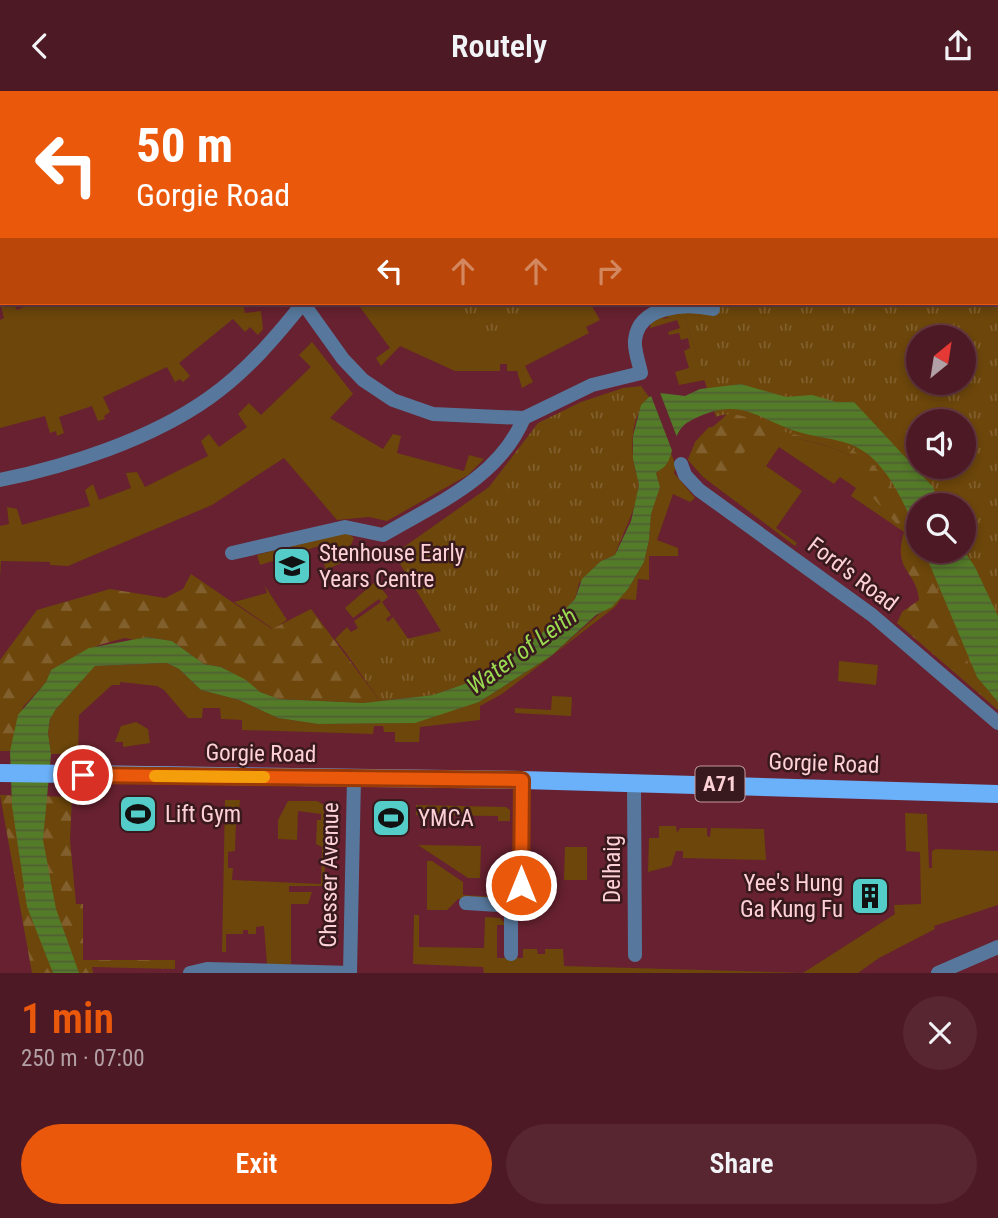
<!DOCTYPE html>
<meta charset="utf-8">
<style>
body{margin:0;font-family:"Roboto Condensed",sans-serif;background:#572631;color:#f1f3f6;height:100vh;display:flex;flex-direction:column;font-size:26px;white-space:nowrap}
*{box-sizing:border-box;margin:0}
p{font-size:23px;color:#b3a0a6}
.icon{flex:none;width:38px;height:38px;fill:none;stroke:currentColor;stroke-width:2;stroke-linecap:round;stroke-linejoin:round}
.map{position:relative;height:882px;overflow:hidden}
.drawer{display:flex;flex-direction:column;background:#4d1924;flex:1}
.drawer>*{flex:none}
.guide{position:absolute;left:0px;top:0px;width:999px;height:214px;box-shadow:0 4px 10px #0003,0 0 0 2px #643841;background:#ea580c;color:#fff;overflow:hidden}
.needle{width:46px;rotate:30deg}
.fabs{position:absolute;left:906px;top:234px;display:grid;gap:14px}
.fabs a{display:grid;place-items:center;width:70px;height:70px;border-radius:50%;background:#4d1924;box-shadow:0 4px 10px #0003,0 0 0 2px #643841;font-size:35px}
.pin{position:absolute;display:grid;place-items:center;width:60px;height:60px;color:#fff;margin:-30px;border:4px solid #fff;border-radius:50%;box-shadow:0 2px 7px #0007}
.me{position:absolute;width:77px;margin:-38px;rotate:0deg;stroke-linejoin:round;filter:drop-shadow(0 0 5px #0008)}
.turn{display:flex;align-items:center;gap:24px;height:147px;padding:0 21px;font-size:32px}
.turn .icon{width:91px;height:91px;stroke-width:2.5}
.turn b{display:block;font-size:49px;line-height:60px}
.lanes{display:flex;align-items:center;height:66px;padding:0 21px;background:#0003;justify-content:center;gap:35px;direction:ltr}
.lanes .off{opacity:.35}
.round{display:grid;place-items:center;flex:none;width:74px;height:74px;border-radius:37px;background:#572631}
.head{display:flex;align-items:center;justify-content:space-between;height:119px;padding:0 21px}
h1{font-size:42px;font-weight:600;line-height:52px;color:#ea580c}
.action{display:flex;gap:14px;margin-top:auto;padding:14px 21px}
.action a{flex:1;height:80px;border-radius:42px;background:#ea580c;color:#fff;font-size:28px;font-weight:600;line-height:80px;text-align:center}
.action a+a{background:#572631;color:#f1f3f6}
header{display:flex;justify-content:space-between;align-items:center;height:91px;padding:0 21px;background:#4d1924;font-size:32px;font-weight:600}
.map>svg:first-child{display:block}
.green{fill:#6c460b}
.forest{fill:url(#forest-firs)}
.park{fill:url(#park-tufts);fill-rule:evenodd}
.water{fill:url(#water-rules)}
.pier{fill:#672130}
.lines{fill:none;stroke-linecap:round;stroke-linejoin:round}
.pedestrian{stroke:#57789c;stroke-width:10}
.minor{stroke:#57789c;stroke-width:14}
.tertiary{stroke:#57789c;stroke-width:14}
.primary{stroke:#6bb1fa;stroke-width:18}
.route-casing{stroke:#983908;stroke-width:18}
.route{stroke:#ea580c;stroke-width:12}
.slow{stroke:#f59e0b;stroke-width:12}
.labels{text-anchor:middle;stroke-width:5;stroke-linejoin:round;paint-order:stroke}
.shield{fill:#38191e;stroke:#c39a9f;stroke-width:2}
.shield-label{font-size:21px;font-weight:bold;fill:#fed1d6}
.poi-label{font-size:23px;fill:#fed1d6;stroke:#38191e;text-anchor:start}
.street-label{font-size:23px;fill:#fed1d6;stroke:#38191e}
.water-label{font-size:24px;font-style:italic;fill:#9adb51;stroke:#38191e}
</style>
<header><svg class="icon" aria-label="back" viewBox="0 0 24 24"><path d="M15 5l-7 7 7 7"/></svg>Routely<svg class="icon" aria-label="share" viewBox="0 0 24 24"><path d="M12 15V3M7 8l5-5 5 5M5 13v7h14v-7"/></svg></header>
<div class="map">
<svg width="998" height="882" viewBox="0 0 998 882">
<defs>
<pattern id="forest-firs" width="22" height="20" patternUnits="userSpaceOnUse" patternTransform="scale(1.75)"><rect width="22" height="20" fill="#6c460b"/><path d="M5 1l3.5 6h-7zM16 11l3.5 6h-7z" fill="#82602e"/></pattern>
<pattern id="park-tufts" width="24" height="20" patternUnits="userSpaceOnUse" patternTransform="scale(1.75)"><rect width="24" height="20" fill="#6c460b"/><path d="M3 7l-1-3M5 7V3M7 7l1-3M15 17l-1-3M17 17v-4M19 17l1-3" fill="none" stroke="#82602e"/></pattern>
<pattern id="water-rules" width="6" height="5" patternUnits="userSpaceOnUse" patternTransform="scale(1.75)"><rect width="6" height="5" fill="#547b28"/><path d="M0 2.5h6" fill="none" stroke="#506033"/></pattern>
</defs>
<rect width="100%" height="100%" fill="#672130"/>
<path class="green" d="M0,211L13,212L17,219L33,212H243L245,222L261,220L263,238L258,244L250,236L245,241L233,228L179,272L190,285L183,291L180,288L175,291L167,276L103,306L110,321L104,325L105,328L98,330L92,315L59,326L64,342L57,345L56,340L50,342L45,325L0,337V229L4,227Z
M357,212H590L600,229L586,236L589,242L525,275L533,291L522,297L517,280H507V273H500V280H455L400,255L381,275L376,267L390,257Z
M675,225L685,227L705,289L679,294L675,281L689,277L684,260L690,257L688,247L681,249L679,242L669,244L668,241L680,237L677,229L650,237L659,229Z
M312,251L353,303L330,327L383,358L393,343L401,345L397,362L464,380L469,364L484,368L468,384L387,430L369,426L337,429L284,367L212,414L68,475L50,474V471L1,470L0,488V435L9,433L7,416L17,418L22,434L90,415L85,399L93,393L99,409L131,397L126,382L137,381L145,396L208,365L201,350L209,343L219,356L247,336L238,323L249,312L261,324L311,276L299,264Z
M709,336C755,342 810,344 851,365L904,441L851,405L856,397L840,386L834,393L779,356L766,375L802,400L776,437L797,452L795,455L703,386L688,369L695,351Z
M670,359L676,375L674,382L695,407L690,411L673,403L657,449L678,457V465H649V489L638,488L636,509L621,508L615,516L502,603L480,615V629L420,636L419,651H395V641H384L383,635H374L373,643L242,639V629L221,628L220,617H203L202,627H188L164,599L157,595L120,591V594H112L79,624L78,663H51L48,642L51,625L76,592L95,575L167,572L179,578L201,599L239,609L278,627L318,633L406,632L479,611L551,565L628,498L644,471L649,449L651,422L660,396L656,382L666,372Z
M348,442L354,447L343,471L326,479L319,455L260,474L257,464L327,445Z
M376,490L388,506L382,511L391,524L386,528L388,531L393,526L409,549L346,562L335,548L347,536L351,541L358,537L354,530L381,511L379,508L353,527L345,517Z
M265,495L287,529L273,538L234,511L267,502Z
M839,570L878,574L876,594L838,590Z
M552,605L572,606L571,625L515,622V617L551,619Z
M136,631L148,638L150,652L123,656V651H115L121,635Z
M225,709H240L239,721L230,723L232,730L236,731L235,760L228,761V777H233L232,789L321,793L322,756L316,753L317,729H321V723L298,720L297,749L278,748V729L288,710H317L324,714L325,795H289V801H312L308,813H291V873H267L264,835L256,836V843H248V839H243V843H226V861H222Z
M416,714L506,716L510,719V730H498V725L416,724Z
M905,722L927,723L929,777H932V760L936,758L998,760V814L934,835L935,838L879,867L858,882H484L483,876L413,873L414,824H419V856L484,857L485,826L500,827L507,834H497V867H523V858H537L538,863H545V858H563L564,875L803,882L895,823L894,814L921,813L920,761L906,760Z
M659,735H676L677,742L680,737H707V745L710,746L711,737L764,738L766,769L683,767V760H676L671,775L648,781L649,747H659Z
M418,754L481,755L480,787H468Z
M565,756H587V789H564Z
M427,770H432L463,791V804L498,806L504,800H511L502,810L458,808L447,819H427Z"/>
<path class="forest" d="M732,318L846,351L879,373L919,447V460H924L998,611V619L897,532L902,521L919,509C917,479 892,481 904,441L865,398L851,365C819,349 772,336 743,362L741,381L715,395L688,369C697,343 715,337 732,318Z
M191,483L272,538L311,518L380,610L363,612L279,608L260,601L222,576L204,573L172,550L147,546L139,550L125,547L99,554L51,579L46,591L23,616L10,660H0V569L37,519L110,498L165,507L183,498Z
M0,704L72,706L70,749L76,813H83V869H175V878L92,876L93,882H32Z"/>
<path class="park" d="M326,0H998V618L973,597L977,593L921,460H964V415H919V455C900,413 885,367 836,353C817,348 797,345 778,339C757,332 738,317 716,326L685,227L665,226L650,238L653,212H998V2ZM919,247H964V292H919ZM919,331H964V376H919Z
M456,212H550L480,251Z
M641,295L649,306C633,322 630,350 634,372C635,381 640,388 638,398C634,425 623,440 615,464L601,470L579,492L575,508L541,543L473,590L433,604L380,610L346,562L441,540L394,463L489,396L538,332L581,311L623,297Z"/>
<path class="water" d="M741,293L786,306L812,304L837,311H854L933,396L940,415H919V447C907,419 894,386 870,365C850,348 829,349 806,343C760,332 743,301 690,330C671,340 675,364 665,375C662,378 659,379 656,382L660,396L651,423L649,449L644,471L628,498L612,516L596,524L551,565L479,611L415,632L318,633L278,627L239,609L201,599L179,578L167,572L95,575L56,618L50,628L48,642L51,663L43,749L56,818L79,882H53L27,816L12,715L10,660L18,624L46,591L51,579L89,557L147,546L172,550L204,573L221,576L246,589L260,601L279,608L363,612L433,604L473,590L541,543L575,508L582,488L601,470L615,464L631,430L639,394L633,368V345L641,314L649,306L661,302L685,305L700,298Z
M924,460H964L975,476L998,525V611L977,586Z"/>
<path class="pier" d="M659,299L678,349L673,362L650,302Z"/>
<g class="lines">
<path class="pedestrian" d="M990,0V2
M998,25V26"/>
<path class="minor" d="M174,0L175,2
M0,166L2,170
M0,182L2,181
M303,212L343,268L363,289L393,309L433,323L524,327L592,294L641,282C639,271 634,260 635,249C639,214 686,212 713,218
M681,373L685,384L699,399L872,524L998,632
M0,389C69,375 151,348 209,307C246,281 275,247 303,212
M232,462L345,436L383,444C437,412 498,388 524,327
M634,692L635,864
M466,812L514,815
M511,863V820L521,798L522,689
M190,882L207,878L350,882
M938,882L998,856"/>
<path class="tertiary" d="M350,882L354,687"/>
<path class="primary" d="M0,682L522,689L998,703"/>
</g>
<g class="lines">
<defs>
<path id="route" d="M83,684L522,689L521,794"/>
</defs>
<use href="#route" class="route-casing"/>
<use href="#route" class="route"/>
<path class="slow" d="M155,685L264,686"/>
</g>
<defs>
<symbol id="school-square" viewBox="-11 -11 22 22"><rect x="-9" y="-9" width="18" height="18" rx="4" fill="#54cdc8" stroke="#38191e"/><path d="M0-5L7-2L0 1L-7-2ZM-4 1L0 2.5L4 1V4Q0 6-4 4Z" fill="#111"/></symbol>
<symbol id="stadium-square" viewBox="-11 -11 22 22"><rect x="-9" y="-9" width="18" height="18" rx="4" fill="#54cdc8" stroke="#38191e"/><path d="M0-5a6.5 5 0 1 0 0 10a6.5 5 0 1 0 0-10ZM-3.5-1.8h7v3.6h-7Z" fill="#111"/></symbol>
<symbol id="building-square" viewBox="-11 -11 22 22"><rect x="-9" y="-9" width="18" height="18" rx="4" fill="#54cdc8" stroke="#38191e"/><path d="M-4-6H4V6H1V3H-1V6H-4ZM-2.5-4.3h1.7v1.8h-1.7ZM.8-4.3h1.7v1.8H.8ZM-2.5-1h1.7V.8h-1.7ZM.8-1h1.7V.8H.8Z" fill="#111"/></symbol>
</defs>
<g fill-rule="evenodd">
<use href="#school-square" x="270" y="453" width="44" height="44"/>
<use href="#stadium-square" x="116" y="701" width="44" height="44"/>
<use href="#stadium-square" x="369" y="705" width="44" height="44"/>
<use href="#building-square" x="848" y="783" width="44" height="44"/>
</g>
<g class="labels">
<rect class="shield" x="695.5" y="675.5" width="49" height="35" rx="5"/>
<g class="shield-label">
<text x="720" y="700">A71</text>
</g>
<g class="poi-label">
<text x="319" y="470">Stenhouse Early<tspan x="319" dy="26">Years Centre</tspan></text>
<text x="165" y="731">Lift Gym</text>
<text x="418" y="735">YMCA</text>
<text x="843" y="800" text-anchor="end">Yee's Hung<tspan x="843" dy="26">Ga Kung Fu</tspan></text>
</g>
<g class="street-label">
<text transform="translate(853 483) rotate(37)" y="8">Ford's Road</text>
<text transform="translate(261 662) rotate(1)" y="8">Gorgie Road</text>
<text transform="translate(824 672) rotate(2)" y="8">Gorgie Road</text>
<text transform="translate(612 778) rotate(-90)" y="8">Delhaig</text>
<text transform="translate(329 784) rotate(-89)" y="8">Chesser Avenue</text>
</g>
<g class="water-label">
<text transform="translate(522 560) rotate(-36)" y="8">Water of Leith</text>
</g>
</g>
</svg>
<div class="fabs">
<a><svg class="needle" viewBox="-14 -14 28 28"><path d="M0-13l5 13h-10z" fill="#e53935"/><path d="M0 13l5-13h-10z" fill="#b3a0a6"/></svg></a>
<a><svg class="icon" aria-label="sound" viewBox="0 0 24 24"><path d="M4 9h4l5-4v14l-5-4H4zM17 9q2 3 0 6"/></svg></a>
<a><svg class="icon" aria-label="search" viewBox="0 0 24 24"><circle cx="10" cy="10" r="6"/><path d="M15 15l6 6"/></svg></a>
</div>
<div class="pin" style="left:83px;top:684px;background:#d93025"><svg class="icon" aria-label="arrive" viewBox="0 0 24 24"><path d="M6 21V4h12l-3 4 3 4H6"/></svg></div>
<svg class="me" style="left:521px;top:794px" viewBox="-20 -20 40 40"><circle r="17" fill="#ea580c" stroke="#fff" stroke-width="3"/><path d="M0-11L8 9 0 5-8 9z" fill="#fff"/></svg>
<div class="guide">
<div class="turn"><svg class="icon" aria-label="left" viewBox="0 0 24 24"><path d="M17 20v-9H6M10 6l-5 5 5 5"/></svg><div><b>50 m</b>Gorgie Road</div></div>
<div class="lanes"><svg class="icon" aria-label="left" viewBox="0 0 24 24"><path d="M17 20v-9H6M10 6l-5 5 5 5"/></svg><svg class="icon off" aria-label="ahead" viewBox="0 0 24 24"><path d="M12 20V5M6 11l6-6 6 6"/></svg><svg class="icon off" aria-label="ahead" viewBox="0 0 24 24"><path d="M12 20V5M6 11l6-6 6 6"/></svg><svg class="icon off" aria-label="right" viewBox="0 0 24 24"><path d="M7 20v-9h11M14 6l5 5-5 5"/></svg></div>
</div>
</div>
<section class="drawer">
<div class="head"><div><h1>1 min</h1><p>250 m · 07:00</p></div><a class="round"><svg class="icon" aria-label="close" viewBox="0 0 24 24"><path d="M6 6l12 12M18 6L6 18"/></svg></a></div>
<div class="action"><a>Exit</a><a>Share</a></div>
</section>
